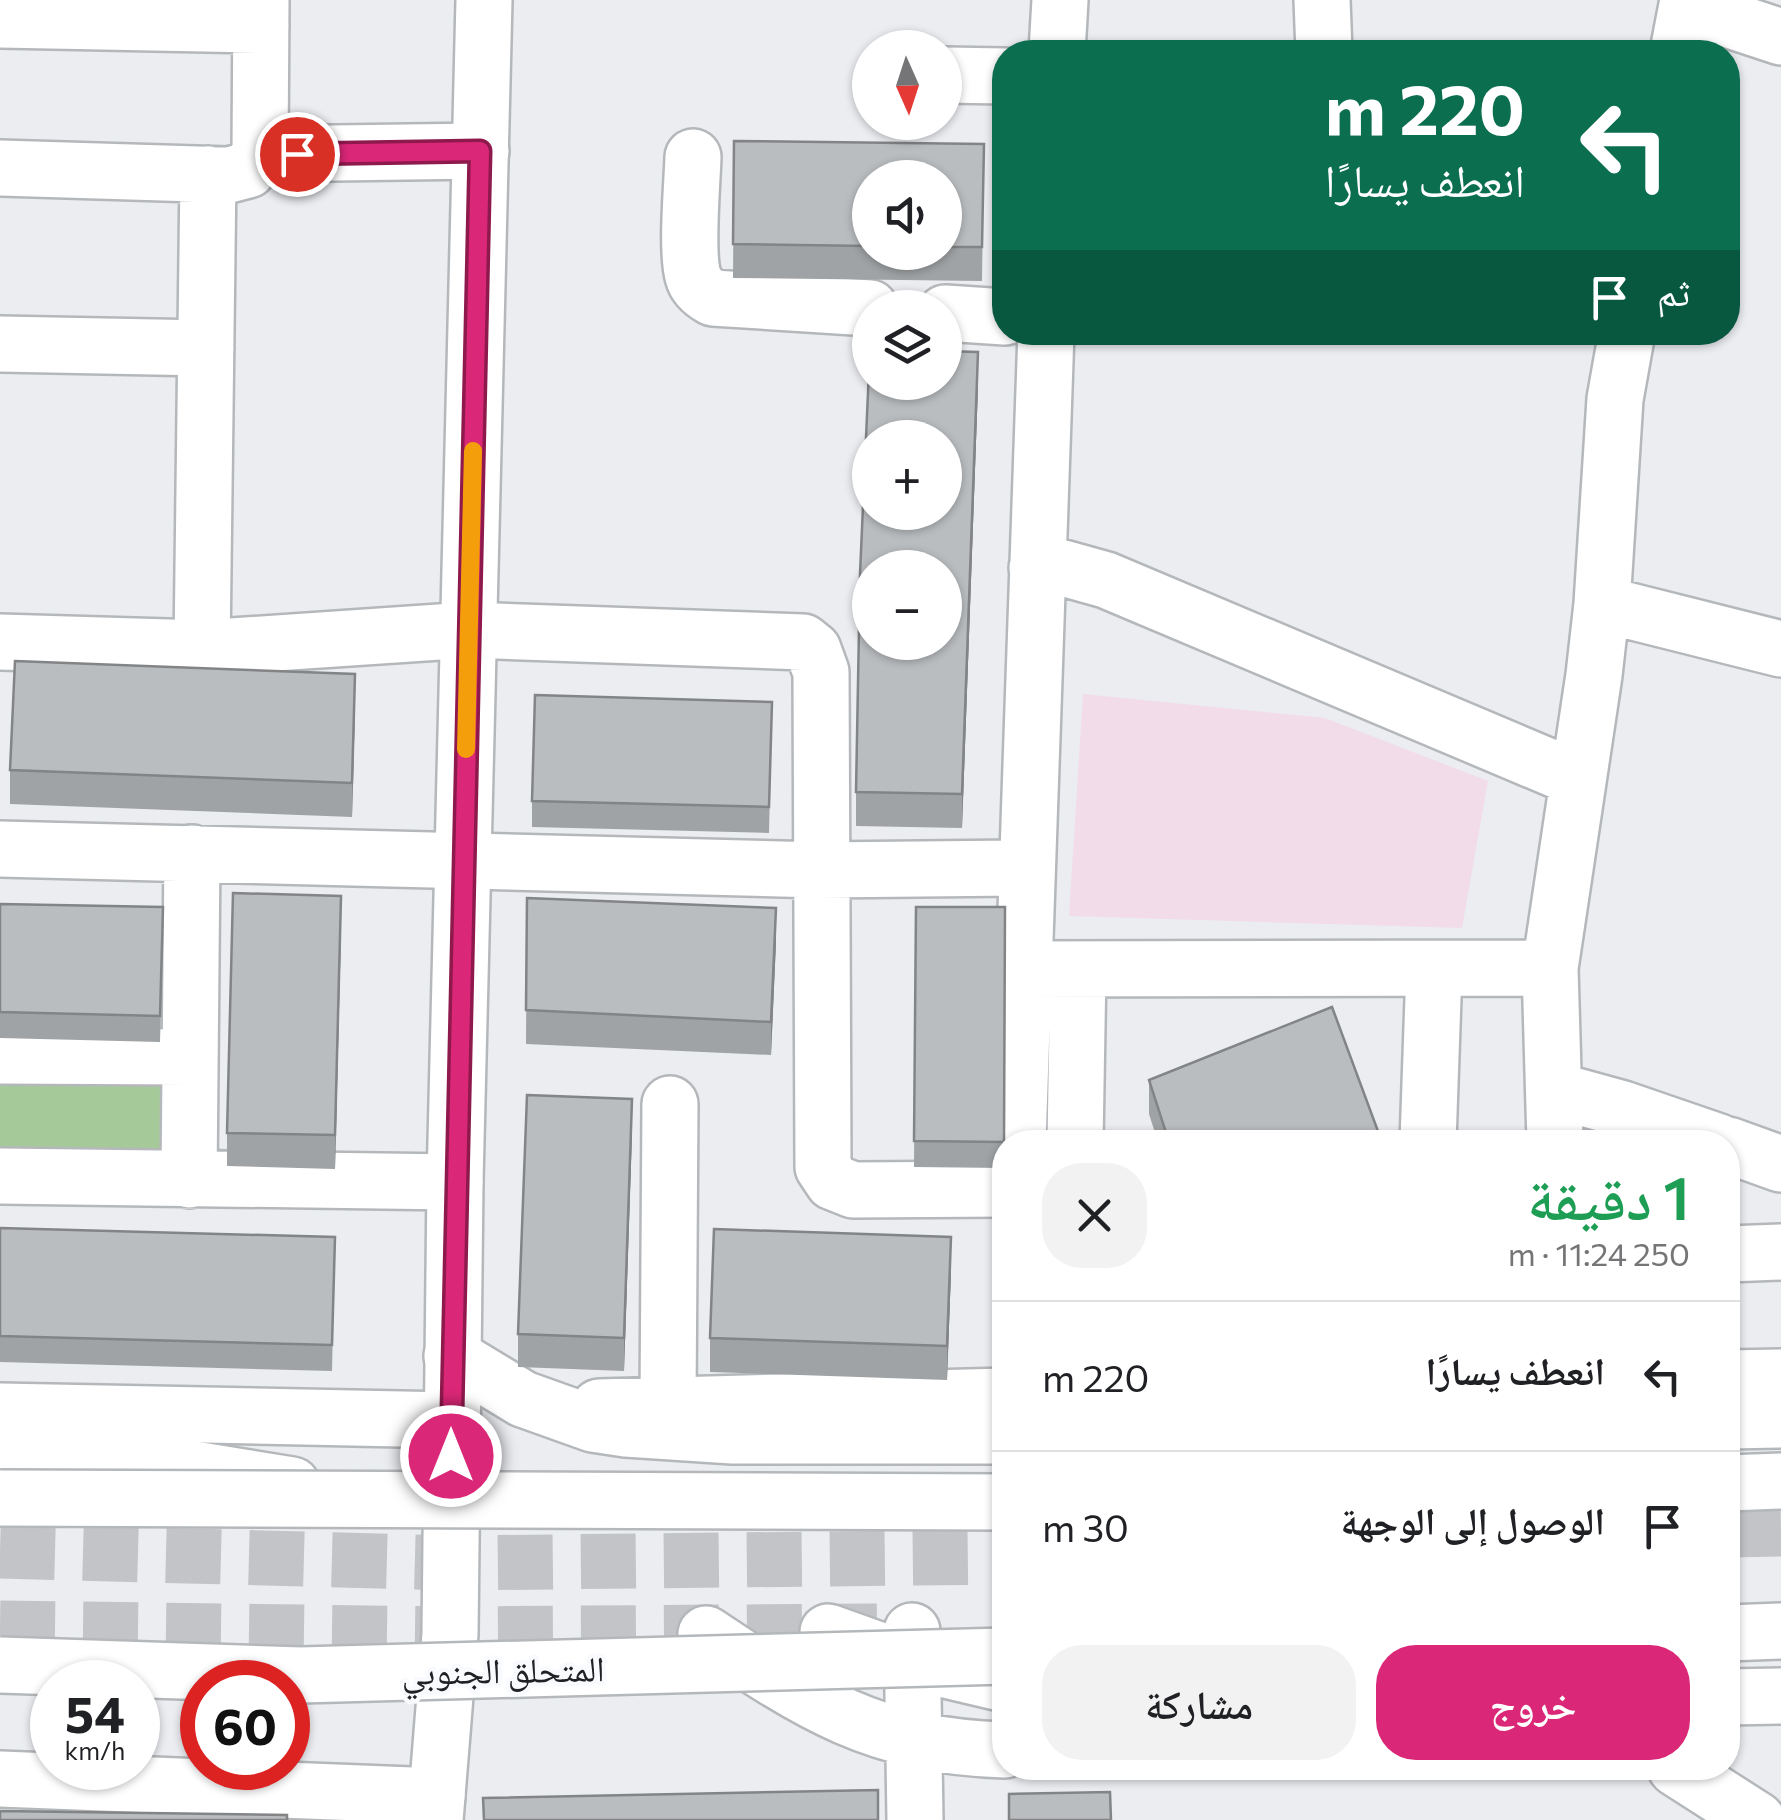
<!DOCTYPE html>
<html lang="ar">
<meta charset="utf-8">
<style>
body{margin:0;font-family:Commissioner,"Noto Naskh Arabic",sans-serif;background:#f2f2f2;color:#202124;direction:rtl;height:100vh;display:flex;flex-direction:column;font-size:38px;white-space:nowrap}
*{box-sizing:border-box;margin:0}
p{font-size:32px;color:#757577}
.icon{flex:none;width:55px;height:55px;fill:none;stroke:currentColor;stroke-width:2;stroke-linecap:round;stroke-linejoin:round}
.map{position:relative;flex:1;overflow:hidden;direction:ltr}
.details{position:absolute;left:992px;top:1130px;width:748px;height:650px;display:flex;flex-direction:column;background:#fff;border-radius:40px;box-shadow:0 2px 8px #0004;direction:rtl}
.details>*{flex:none}
.top-card{position:absolute;left:992px;top:40px;width:748px;height:305px;border-radius:40px;box-shadow:0 2px 8px #0004;direction:rtl;background:#0b6e4f;color:#fff;overflow:hidden}
.needle{width:65px;rotate:177deg}
.controls{position:absolute;left:852px;top:30px;display:grid;gap:20px}
.controls a{display:grid;place-items:center;width:110px;height:110px;border-radius:50%;background:#fff;box-shadow:0 2px 8px #0004;font-size:50px}
.speed{position:absolute;left:30px;top:1660px;display:flex;gap:20px;font-size:50px;font-weight:700;text-align:center}
.speed>*{display:grid;place-content:center;width:130px;height:130px;border-radius:50%;background:#fff;box-shadow:0 2px 8px #0004;line-height:1}
.speed small{font-size:25px;font-weight:400}
.speed .limit{border:15px solid #d22;background:#fff;color:#111}
.pin{position:absolute;display:grid;place-items:center;width:85px;height:85px;color:#fff;margin:-42px;border:5px solid #fff;border-radius:50%;box-shadow:0 2px 10px #0007}
.me{position:absolute;width:110px;margin:-55px;rotate:0deg;stroke-linejoin:round;filter:drop-shadow(0 0 8px #0008)}
.turn{display:flex;align-items:center;gap:35px;height:210px;padding:0 50px;font-size:45px}
.turn .icon{width:130px;height:130px;stroke-width:2.5}
.turn b{display:block;font-size:70px;line-height:85px}
.then{display:flex;align-items:center;height:95px;padding:0 50px;background:#0003;gap:20px;font-size:38px}
.round{display:grid;place-items:center;flex:none;width:105px;height:105px;border-radius:40px;background:#f2f2f2}
.headline{display:flex;align-items:center;justify-content:space-between;height:170px;padding:0 50px}
h1{font-size:60px;font-weight:600;line-height:75px;color:#1e9e55}
.cta{display:flex;gap:20px;margin-top:auto;padding:20px 50px}
.cta a{flex:1;height:115px;border-radius:40px;background:#db2777;color:#fff;font-size:40px;font-weight:600;line-height:115px;text-align:center}
.cta a+a{background:#f2f2f2;color:#202124}
ul{padding:0;list-style:none}
li{display:flex;align-items:center;gap:30px;height:150px;padding:0 50px;border-top:2px solid #e0e0e0}
li div{flex:1}
li b{display:block;font-size:38px}
li em{font-style:normal}
.map>svg:first-child{display:block}
.education{fill:#f2dce9}
.green{fill:#a5c998}
.lines{fill:none;stroke-linecap:round;stroke-linejoin:round}
.major-tunnel{stroke:#c2c4c8;stroke-width:55;stroke-dasharray:55 28;stroke-linecap:butt}
.minor-casing{stroke:#b5b8bb;stroke-width:60}
.major-casing{stroke:#b5b8bb;stroke-width:60}
.highway-casing{stroke:#b5b8bb;stroke-width:60}
.minor{stroke:#fff;stroke-width:55}
.major{stroke:#fff;stroke-width:55}
.highway{stroke:#fff;stroke-width:55}
.highway-bridge-casing{stroke:#b5b8bb;stroke-width:60;stroke-linecap:butt}
.highway-bridge{stroke:#fff;stroke-width:55}
.wall{fill:#a0a3a5;fill-rule:evenodd}
.shaded-wall{fill:#828486}
.building{fill:#babdc0;stroke:#828486;stroke-width:2.5;fill-rule:evenodd}
.route-casing{stroke:#8e194d;stroke-width:25}
.route{stroke:#db2777;stroke-width:18}
.slow{stroke:#f59e0b;stroke-width:18}
.labels{text-anchor:middle;stroke-width:9;stroke-linejoin:round;paint-order:stroke}
.street-label{font-size:35px;fill:#202122;stroke:#f8fafe}
</style>
<div class="map">
<svg width="1781" height="1820" viewBox="0 0 1781 1820">
<rect width="100%" height="100%" fill="#ebedf1"/>
<path class="education" d="M1083,694L1325,718L1488,781L1462,928L1069,916Z"/>
<path class="green" d="M0,1068L176,1070L175,1163L0,1161Z"/>
<g class="lines">
<path class="major-tunnel" d="M1728,1530L1781,1529
M0,1551L452,1563L1005,1557
M0,1628L450,1634L877,1631"/>
<defs>
<path id="minor" d="M1322,0L1324,52
M1687,6L1781,37
M0,20L261,25
M1057,52L1060,0
M1678,52L1688,0
M945,75L1005,76
M260,154L481,151
M693,157C692,186 686,251 693,276C696,287 704,293 713,298L870,308
M0,168L229,175L248,170L260,154L261,0
M945,313L1005,317
M0,344L206,348
M1037,568H1063L1106,580L1578,779
M1602,604L1781,649
M0,642L202,648L469,630L803,642L813,650L821,672L823,1167L833,1182L853,1190L1005,1189
M202,648L208,174
M0,849L821,870L1026,868
M1022,969L1550,968
M0,1056L190,1057
M1554,1090L1623,1109L1719,1142
M1018,1142L1046,332
M1075,1142L1078,969
M1428,1142L1434,969
M1555,1142L1550,968L1594,675L1602,604L1615,399L1627,332
M1728,1145L1781,1164
M0,1176L455,1182
M189,1180L192,853
M1728,1254L1781,1252
M1728,1378L1781,1377
M668,1404L670,1104
M599,1407L1005,1396
M0,1411L451,1420
M912,1631L915,1820
M706,1634C811,1704 874,1746 1005,1750
M1676,1768L1757,1820
M0,1779L437,1796"/>
<path id="major" d="M435,1820L450,1634L455,1182L484,0"/>
<path id="highway" d="M452,1356L523,1399L593,1424L626,1429L733,1436H1005
M1728,1421L1781,1420
M0,1451L144,1461L292,1485
M1728,1483L1781,1481
M828,1632L912,1662L1005,1684
M1728,1633L1781,1631
M1728,1697L1781,1696"/>
</defs>
<use href="#minor" class="minor-casing"/>
<use href="#major" class="major-casing"/>
<use href="#highway" class="highway-casing"/>
<use href="#minor" class="minor"/>
<use href="#major" class="major"/>
<use href="#highway" class="highway"/>
<defs>
<path id="highway-bridge" d="M0,1498L1005,1502
M0,1665L301,1675L1005,1656"/>
</defs>
<use href="#highway-bridge" class="highway-bridge-casing"/>
<use href="#highway-bridge" class="highway-bridge"/>
</g>
<path class="wall" d="M734,141L984,144L982,281L733,278ZM870,178H945V252H870Z
M978,386L962,828L856,826V792Z
M772,702L769,833L532,827V801Z
M355,708L352,817L10,804V770Z
M527,898L776,942L771,1055L526,1044Z
M0,904L163,932L160,1042L0,1038Z
M916,907H1005L1004,1168L914,1167Z
M341,930L335,1169L227,1166V1133Z
M1149,1080L1382,1142H1158L1149,1114Z
M632,1132L624,1371L518,1367V1334Z
M0,1228L335,1237L332,1371L0,1362Z
M951,1271L947,1380L710,1372V1338Z"/>
<path class="shaded-wall" d="M978,352V386L962,828V794Z
M355,674V708L352,817V783Z
M341,896V930L335,1169V1135Z
M776,908V942L771,1055V1022Z
M632,1099V1132L624,1371V1338Z
M951,1237V1271L947,1380V1346Z"/>
<path class="building" d="M734,141L984,144L982,247H945V178H870V246L733,244Z
M870,347V382H945V351L978,352L962,794L856,792L860,574ZM870,438H945V512H870ZM870,568H945V642H870Z
M15,661L355,674L352,783L10,770Z
M535,695L772,702L769,807L532,801Z
M233,893L341,896L335,1135L227,1133Z
M527,898L776,908L771,1022L526,1010Z
M0,904L163,907L160,1016L0,1012Z
M916,907H1005L1004,1142L914,1141Z
M1332,1007L1382,1142H1169L1149,1080Z
M527,1095L632,1099L624,1338L518,1334Z
M0,1228L335,1237L332,1345L0,1336Z
M714,1229L951,1237L947,1346L710,1338Z
M878,1790V1820H484L483,1798Z
M1110,1792L1111,1820H1009V1794Z
M0,1811L287,1815V1820H0Z"/>
<g class="lines">
<defs>
<path id="route" d="M297,154L480,151L451,1456"/>
</defs>
<use href="#route" class="route-casing"/>
<use href="#route" class="route"/>
<path class="slow" d="M466,749L473,451"/>
</g>
<g class="labels">
<g class="street-label">
<text transform="translate(503 1671) rotate(-1)" y="12">المتحلق الجنوبي</text>
</g>
</g>
</svg>
<div class="controls">
<a><svg class="needle" viewBox="-14 -14 28 28"><path d="M0-13l5 13h-10z" fill="#e53935"/><path d="M0 13l5-13h-10z" fill="#757577"/></svg></a>
<a><svg class="icon" aria-label="sound" viewBox="0 0 24 24"><path d="M4 9h4l5-4v14l-5-4H4zM17 9q2 3 0 6"/></svg></a>
<a><svg class="icon" aria-label="layers" viewBox="0 0 24 24"><path d="M12 4l9 5-9 5-9-5zM3 14l9 5 9-5"/></svg></a>
<a>+</a>
<a>−</a>
</div>
<div class="speed"><div>54<small>km/h</small></div><div class="limit">60</div></div>
<div class="pin" style="left:297px;top:154px;background:#d93025"><svg class="icon" aria-label="arrive" viewBox="0 0 24 24"><path d="M6 21V4h12l-3 4 3 4H6"/></svg></div>
<svg class="me" style="left:451px;top:1456px" viewBox="-20 -20 40 40"><circle r="17" fill="#db2777" stroke="#fff" stroke-width="3"/><path d="M0-11L8 9 0 5-8 9z" fill="#fff"/></svg>
<div class="top-card">
<div class="turn"><svg class="icon" aria-label="left" viewBox="0 0 24 24"><path d="M17 20v-9H6M10 6l-5 5 5 5"/></svg><div><b>220 m</b>انعطف يسارًا</div></div>
<div class="then">ثم<svg class="icon" aria-label="arrive" viewBox="0 0 24 24"><path d="M6 21V4h12l-3 4 3 4H6"/></svg></div>
</div>
<section class="details">
<div class="headline"><div><h1>1 دقيقة</h1><p>250 m · 11:24</p></div><a class="round"><svg class="icon" aria-label="close" viewBox="0 0 24 24"><path d="M6 6l12 12M18 6L6 18"/></svg></a></div>
<ul>
<li><svg class="icon" aria-label="left" viewBox="0 0 24 24"><path d="M17 20v-9H6M10 6l-5 5 5 5"/></svg><div><b>انعطف يسارًا</b></div><em>220 m</em></li>
<li><svg class="icon" aria-label="arrive" viewBox="0 0 24 24"><path d="M6 21V4h12l-3 4 3 4H6"/></svg><div><b>الوصول إلى الوجهة</b></div><em>30 m</em></li>
</ul>
<div class="cta"><a>خروج</a><a>مشاركة</a></div>
</section>
</div>
